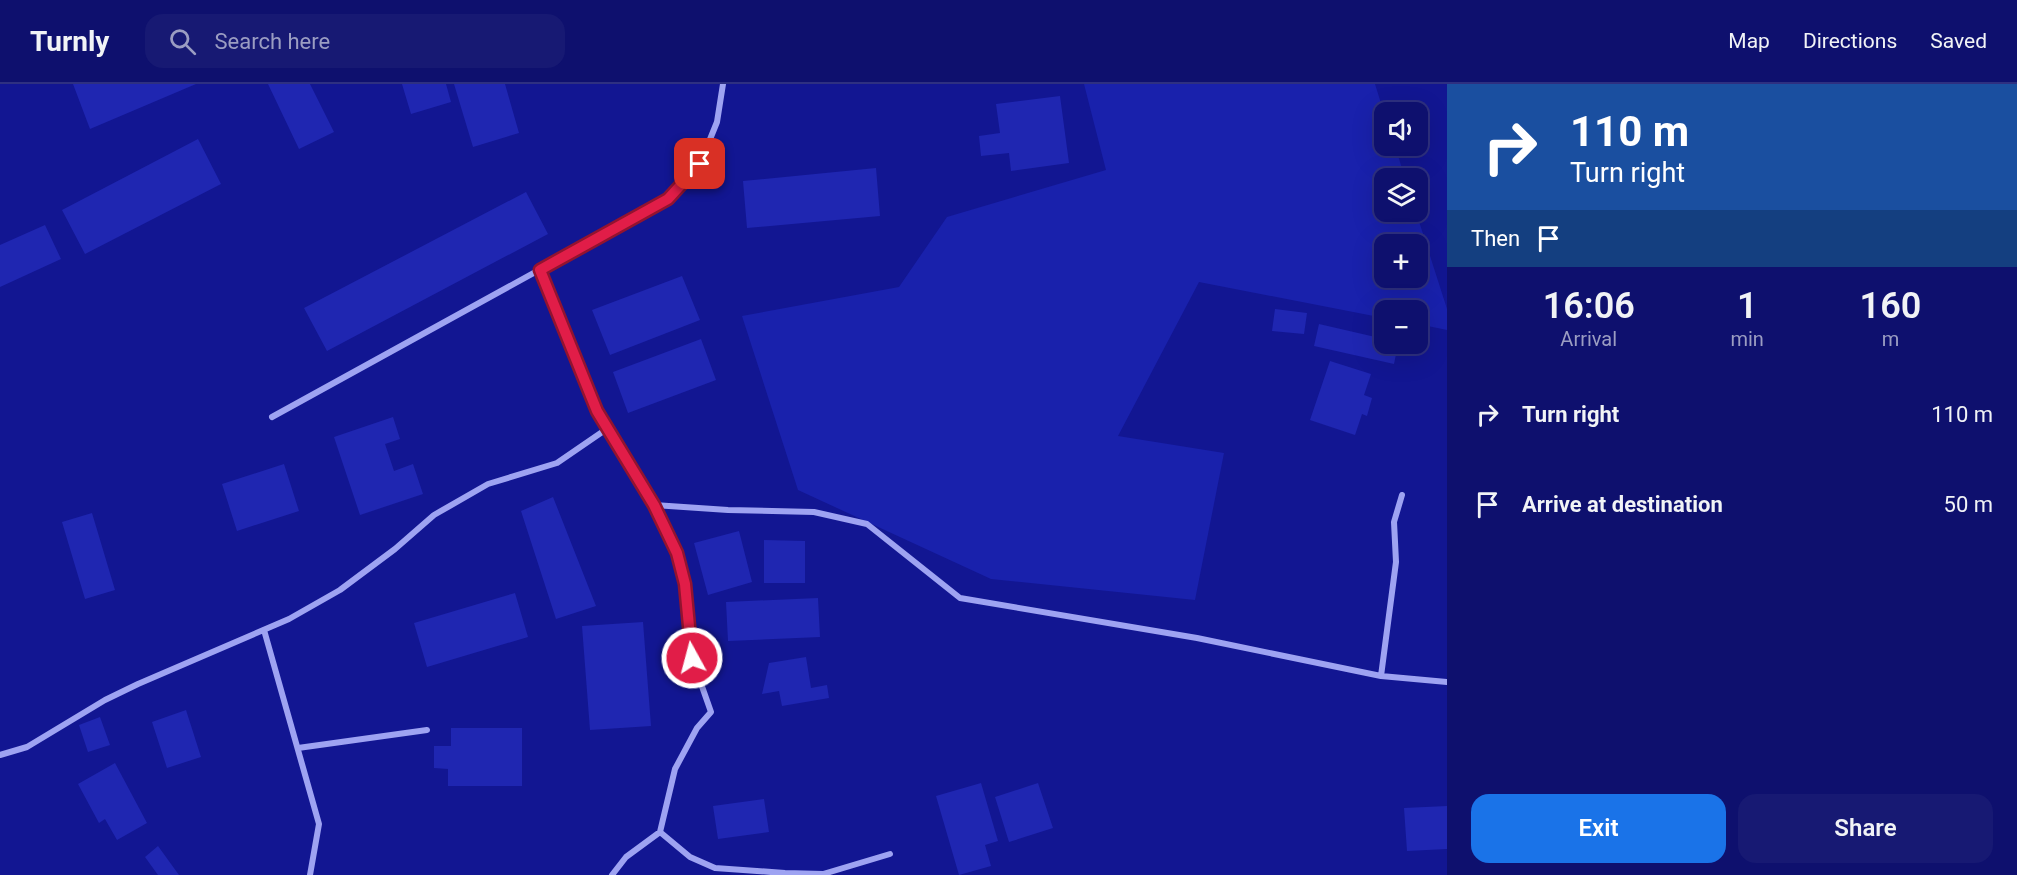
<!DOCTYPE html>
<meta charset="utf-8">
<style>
body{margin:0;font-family:Roboto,sans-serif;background:#171973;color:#f1f3f6;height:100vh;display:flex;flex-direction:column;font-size:22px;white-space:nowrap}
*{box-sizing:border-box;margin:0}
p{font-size:20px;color:#9b9dc2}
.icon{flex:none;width:33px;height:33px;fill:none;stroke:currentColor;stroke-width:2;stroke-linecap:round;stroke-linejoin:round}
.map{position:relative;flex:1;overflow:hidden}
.sheet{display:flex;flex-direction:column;background:#0e106e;width:570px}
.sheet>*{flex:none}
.banner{background:#1a4fa0;color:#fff;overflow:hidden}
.controls{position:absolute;left:1374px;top:18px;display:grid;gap:12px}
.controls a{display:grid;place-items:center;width:54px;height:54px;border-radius:12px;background:#0e106e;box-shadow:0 6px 24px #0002,0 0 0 2px #2e3081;font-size:30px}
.pin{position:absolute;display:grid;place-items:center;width:51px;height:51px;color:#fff;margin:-26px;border-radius:12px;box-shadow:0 3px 9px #0006}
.me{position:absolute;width:66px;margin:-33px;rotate:353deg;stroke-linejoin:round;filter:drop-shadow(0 0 4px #0008)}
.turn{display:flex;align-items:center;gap:21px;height:126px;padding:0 24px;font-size:27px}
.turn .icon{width:78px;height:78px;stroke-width:2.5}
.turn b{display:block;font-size:42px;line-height:51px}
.then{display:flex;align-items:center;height:57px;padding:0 24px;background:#0003;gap:12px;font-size:22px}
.eta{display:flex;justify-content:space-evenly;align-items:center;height:102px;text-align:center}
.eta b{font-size:36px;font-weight:600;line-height:42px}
.action{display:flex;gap:12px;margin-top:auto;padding:12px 24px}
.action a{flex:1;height:69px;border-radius:18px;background:#1a73e8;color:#fff;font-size:24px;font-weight:600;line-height:69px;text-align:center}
.action a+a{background:#171973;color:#f1f3f6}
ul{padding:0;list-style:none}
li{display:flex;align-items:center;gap:18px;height:90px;padding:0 24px}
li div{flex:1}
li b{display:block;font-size:22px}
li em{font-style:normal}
header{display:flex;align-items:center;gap:36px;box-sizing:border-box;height:84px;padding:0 30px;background:#0e106e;border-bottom:2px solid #2e3081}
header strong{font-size:28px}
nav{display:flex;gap:33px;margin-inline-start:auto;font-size:21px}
.search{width:420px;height:54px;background:#171973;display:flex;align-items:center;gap:15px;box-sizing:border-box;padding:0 21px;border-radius:18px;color:#9b9dc2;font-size:22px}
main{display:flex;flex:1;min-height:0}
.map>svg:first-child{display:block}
.green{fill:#1921ac;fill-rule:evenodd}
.building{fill:#1f26b1}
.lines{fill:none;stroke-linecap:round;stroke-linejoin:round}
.minor{stroke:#9ea3f2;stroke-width:6}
.route-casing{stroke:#92132f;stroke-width:15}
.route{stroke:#e11d48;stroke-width:10}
</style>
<header>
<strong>Turnly</strong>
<div class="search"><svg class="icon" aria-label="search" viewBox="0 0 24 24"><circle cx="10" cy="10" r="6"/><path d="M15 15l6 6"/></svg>Search here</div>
<nav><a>Map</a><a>Directions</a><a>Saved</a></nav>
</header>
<main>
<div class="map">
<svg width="1447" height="791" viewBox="0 0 1447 791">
<rect width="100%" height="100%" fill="#121692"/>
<path class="green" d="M1084,0H1375L1384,29V62H1395L1405,94H1384V128H1416L1447,225V246L1418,240V226H1384V234L1199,198L1118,352L1224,369L1195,516L991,495L798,406L742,232L899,203L947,133L1106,86ZM1384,160H1418V194H1384Z"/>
<path class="building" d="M73,0H196L90,45Z
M268,0H310L334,48L299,65Z
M402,0H446L451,18L411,30Z
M454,0H505L519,49L473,63Z
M1060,12L1069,79L1011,87L1009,69L981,72L979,52L1000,49L996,20Z
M198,55L221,100L85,170L62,126Z
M876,84L880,132L747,144L743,97Z
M526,108L548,150L327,267L304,224Z
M45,141L61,175L0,203V161Z
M682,192L700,236L610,271L592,226Z
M1275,225L1307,229L1304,250L1272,247Z
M1319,240L1384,255V260H1398L1394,280L1314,262Z
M701,255L716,296L628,329L613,288Z
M1330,277L1371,290L1364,311L1372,314L1367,332L1362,330L1355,351L1310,336Z
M393,333L400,355L385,360L394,387L413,380L423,410L360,431L334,353Z
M284,380L299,427L237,447L222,400Z
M553,413L596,522L556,535L521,427Z
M92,429L115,506L85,515L62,438Z
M739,447L752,498L708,511L694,459Z
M764,456L805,457V499H764Z
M515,509L528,553L427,583L414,539Z
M818,514L820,553L728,557L726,518Z
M643,538L651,642L590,646L582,542Z
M806,573L811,604L827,601L829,614L782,622L779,607L762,610L769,579Z
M186,626L201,673L167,684L152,638Z
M100,633L110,661L88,668L79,641Z
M451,644H522V702H448V685L434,684V662H451Z
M115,679L147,739L117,756L105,735L99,739L78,700Z
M981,699L998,757L985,761L991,782L959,791L936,712Z
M1038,699L1053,744L1009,758L995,713Z
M764,715L769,748L718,755L713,722Z
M1447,722V765L1407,767L1404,724Z
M158,762L179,791H158L145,773Z"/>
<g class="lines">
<path class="minor" d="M540,186L597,327L654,421L677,469L685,500L692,574L711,628L697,644L675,685L660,748L626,773L612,791
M272,333L668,115L700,80L717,38L723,0
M654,421L728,426L814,428L867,440L960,514L1197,554L1381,592L1447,598
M264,546L319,740L310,791
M1381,592L1396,478L1394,438L1402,411
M298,664L427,646
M0,671L27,663L105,616L138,600L289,535L340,506L395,465L434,431L488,400L557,379L608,344
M660,748L690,773L715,784L785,789L823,790L890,770"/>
</g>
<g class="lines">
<defs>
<path id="route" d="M692,574L685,500L677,469L654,421L597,327L540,186L668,115L700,80"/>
</defs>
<use href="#route" class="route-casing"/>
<use href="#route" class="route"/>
</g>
</svg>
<div class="controls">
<a><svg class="icon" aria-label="sound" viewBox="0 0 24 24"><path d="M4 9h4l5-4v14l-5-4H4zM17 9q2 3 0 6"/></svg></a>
<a><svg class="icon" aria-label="layers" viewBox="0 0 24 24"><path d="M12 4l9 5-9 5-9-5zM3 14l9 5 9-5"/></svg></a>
<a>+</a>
<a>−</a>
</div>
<div class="pin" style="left:700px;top:80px;background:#d93025"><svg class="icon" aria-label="arrive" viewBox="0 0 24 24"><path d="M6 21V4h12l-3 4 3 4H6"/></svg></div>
<svg class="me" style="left:692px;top:574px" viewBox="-20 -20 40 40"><circle r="17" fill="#e11d48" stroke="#fff" stroke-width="3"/><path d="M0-11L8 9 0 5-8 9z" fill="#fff"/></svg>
</div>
<section class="sheet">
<div class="banner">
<div class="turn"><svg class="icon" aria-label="right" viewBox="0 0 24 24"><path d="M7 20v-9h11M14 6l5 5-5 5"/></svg><div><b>110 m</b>Turn right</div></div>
<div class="then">Then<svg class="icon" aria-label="arrive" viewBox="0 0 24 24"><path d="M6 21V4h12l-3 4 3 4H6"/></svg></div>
</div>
<div class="eta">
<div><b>16:06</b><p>Arrival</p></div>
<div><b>1</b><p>min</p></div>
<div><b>160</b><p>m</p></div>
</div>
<ul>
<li><svg class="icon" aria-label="right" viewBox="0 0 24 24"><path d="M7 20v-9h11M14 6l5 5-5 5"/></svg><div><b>Turn right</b></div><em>110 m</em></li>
<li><svg class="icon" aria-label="arrive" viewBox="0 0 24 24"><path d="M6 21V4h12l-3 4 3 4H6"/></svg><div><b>Arrive at destination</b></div><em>50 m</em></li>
</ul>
<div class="action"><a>Exit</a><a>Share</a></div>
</section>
</main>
